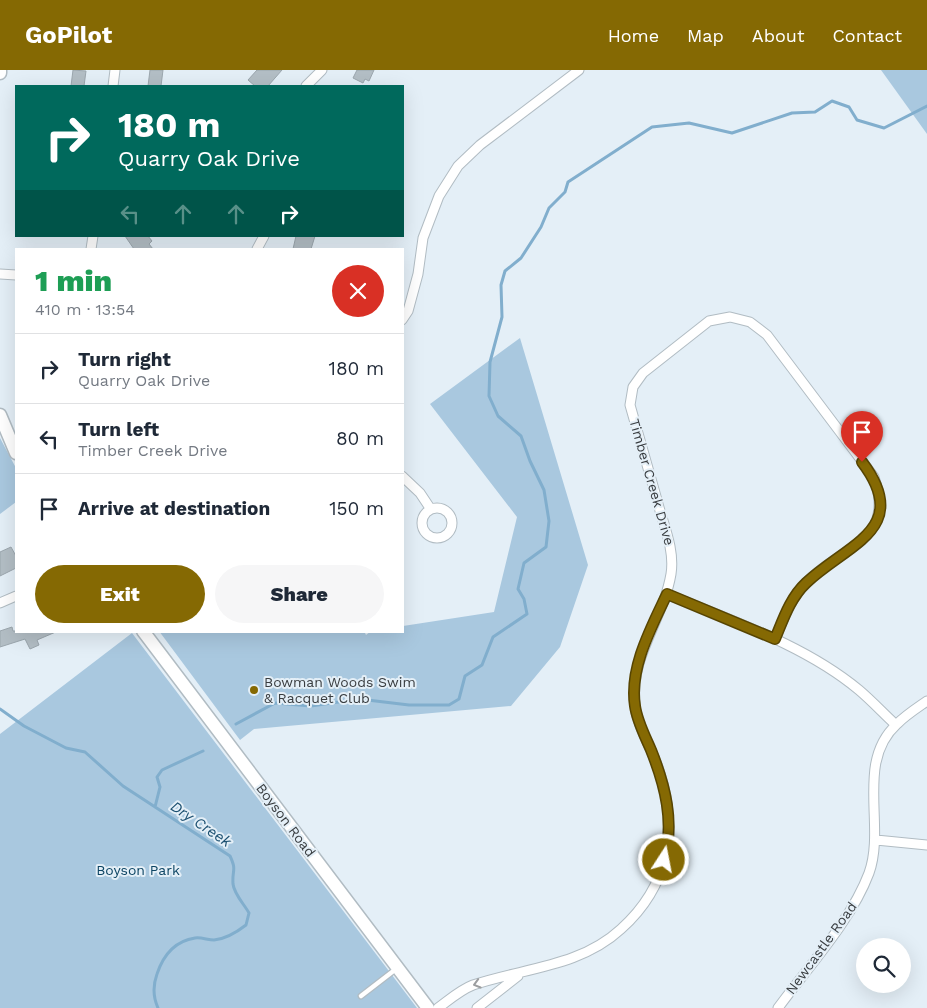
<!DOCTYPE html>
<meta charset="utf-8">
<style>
body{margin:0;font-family:"Work Sans",sans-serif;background:#f6f6f7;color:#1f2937;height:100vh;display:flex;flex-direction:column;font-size:19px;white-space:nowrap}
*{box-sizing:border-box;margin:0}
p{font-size:16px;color:#747a83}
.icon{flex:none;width:28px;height:28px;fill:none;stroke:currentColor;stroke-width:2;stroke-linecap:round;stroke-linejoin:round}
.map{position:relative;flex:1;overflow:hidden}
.details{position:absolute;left:15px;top:178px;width:389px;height:385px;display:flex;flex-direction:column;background:#fff;border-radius:0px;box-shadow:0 5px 20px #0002}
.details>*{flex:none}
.guide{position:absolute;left:15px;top:15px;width:389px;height:152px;border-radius:0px;box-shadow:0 5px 20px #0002;background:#00695c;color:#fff;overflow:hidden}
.controls{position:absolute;left:856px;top:868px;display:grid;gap:10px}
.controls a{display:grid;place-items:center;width:55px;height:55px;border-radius:50%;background:#fff;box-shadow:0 5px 20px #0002;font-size:25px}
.pin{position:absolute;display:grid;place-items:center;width:42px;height:42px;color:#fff;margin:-51px -21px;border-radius:50% 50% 50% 0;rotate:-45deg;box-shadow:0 0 5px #0007}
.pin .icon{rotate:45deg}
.me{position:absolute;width:55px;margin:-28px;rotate:11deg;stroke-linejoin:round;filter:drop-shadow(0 0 4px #0008)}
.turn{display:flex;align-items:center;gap:18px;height:105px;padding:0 20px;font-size:22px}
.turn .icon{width:65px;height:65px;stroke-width:2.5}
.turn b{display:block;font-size:35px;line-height:42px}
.lanes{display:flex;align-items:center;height:48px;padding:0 20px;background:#0003;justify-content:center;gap:25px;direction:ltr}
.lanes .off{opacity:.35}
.round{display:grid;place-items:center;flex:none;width:52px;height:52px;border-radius:26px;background:#f6f6f7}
.overview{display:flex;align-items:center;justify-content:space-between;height:85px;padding:0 20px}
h1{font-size:30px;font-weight:800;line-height:38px;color:#1e9e55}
.action{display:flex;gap:10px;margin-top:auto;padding:10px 20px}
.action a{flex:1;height:58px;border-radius:30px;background:#856903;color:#fff;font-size:20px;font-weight:800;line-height:58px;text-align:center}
.action a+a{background:#f6f6f7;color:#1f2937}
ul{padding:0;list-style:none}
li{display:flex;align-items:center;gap:15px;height:70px;padding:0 20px;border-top:1px solid #e0e1e3}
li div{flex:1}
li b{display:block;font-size:19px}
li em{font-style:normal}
header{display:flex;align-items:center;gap:30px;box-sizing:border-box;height:70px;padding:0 25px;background:#856903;color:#fff}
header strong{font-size:24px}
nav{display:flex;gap:28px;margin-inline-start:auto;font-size:18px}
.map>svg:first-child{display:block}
.green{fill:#a9c8df}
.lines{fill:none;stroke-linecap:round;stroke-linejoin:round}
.stream{stroke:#81aecd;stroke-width:3}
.building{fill:#b3bec5;stroke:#9ca7ae}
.lane-casing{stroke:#b1bcc3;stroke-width:7}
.street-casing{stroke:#b1bcc3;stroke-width:11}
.secondary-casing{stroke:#b1bcc3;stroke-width:15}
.lane{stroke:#fff;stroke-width:4.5}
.street{stroke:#fff;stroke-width:9}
.secondary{stroke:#fff;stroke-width:12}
.oneway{stroke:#9c9ea0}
.route-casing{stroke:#564402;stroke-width:12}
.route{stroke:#856903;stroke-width:9}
.poi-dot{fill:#856903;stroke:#e4eff7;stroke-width:2}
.labels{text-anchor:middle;stroke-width:4;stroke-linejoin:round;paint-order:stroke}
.street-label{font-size:14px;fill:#393d40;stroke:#e4eff7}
.poi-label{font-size:14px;fill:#393d40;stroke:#e4eff7;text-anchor:start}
.park-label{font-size:14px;fill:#0c4463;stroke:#e4eff7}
.water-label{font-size:15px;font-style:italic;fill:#1c5071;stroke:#e4eff7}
</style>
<header>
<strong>GoPilot</strong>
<nav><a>Home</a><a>Map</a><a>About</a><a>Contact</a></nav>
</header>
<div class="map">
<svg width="927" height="938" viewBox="0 0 927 938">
<rect width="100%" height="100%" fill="#e4eff7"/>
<path class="green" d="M881,0H927V64Z
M520,268L588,495L560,577L511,636L254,659L240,670L159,561H364L366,565L371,561H402L403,556L494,542L517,447L430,334Z
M0,368L16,398V432L0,444Z
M132,563L417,938H0V664Z"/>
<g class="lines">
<path class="stream" d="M0,639L24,656L66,678L85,682L123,716L230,786C237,801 232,799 233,814C234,824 244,834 249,843L246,855C237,862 226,869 214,870C208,870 201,867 195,868C175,871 163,886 157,904C153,915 153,927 158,938
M236,654L275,633L311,636L359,629L409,635H449L459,629L465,606L482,595L493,567L527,544L524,529L518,519L524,493L546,477L549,451L544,420L530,391L521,366L498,346L489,326L490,292L502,247L501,215L505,201L521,188L541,157L549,138L565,122L568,112L652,57L689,53L732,63L792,43L815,42L832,31L849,37L857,50L884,58L927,36
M155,737L160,717L157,707L162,700L203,681"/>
</g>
<path class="building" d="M73,0L86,1L84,16H71Z
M150,0H163L161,16H148Z
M257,0H282L268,16H255L248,10Z
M357,0H374L369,11L365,9L363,13L353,8Z
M125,166H148L152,171L149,174L153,179H134Z
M296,166H315L311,179H293Z
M11,477L16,486V498L0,506V482Z
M12,557L13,561H58L37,570L39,575L30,579L25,569L0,577V561Z"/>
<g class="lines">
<defs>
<path id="lane" d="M361,926L396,899"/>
<path id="street" d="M113,16L115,0
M306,16L322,0
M91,179L93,166
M257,179L264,166
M0,204L16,205
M402,250L408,241L418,204L423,168L439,126L458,96L480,75L579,0
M402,406L420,423L430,438
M422 453a15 15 0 1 1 30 0a15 15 0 1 1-30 0Z
M667,524C732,551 805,575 859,620C872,631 883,643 896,655
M0,533L16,526
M876,770L927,775
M438,938C449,930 460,920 473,915C523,898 580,897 621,859C669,816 679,759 659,700C652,679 637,657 635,635C630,585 663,551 671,504C675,479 663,454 657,430C648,399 639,367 630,335L633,317L643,303L709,251L730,247L750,252L767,265L874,407C897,474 838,476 804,515C790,531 783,550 775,569
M477,938L518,906
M778,938C808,897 851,851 869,803C886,756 855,692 897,654C906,645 917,638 927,631"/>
<path id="secondary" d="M0,3V0
M0,345L16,383
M143,561L428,938"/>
</defs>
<use href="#lane" class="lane-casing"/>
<use href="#street" class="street-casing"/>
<use href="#secondary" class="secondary-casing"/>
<use href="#lane" class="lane"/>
<use href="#street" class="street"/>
<use href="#secondary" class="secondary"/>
</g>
<defs><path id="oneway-chevron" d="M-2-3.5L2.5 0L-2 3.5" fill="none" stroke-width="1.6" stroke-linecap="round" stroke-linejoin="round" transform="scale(1.25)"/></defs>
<use class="oneway" href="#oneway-chevron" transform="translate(477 914) rotate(164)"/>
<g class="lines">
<defs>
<path id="route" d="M664,790C675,753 665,715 651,680C645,666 637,651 635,636C629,598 651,558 667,524L775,569C783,550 790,528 806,513C847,474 913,459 862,392"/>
</defs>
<use href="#route" class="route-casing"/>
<use href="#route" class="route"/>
</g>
<circle class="poi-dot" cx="254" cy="620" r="5"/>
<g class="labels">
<g class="street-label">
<text transform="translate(652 412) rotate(74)" y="5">Timber Creek Drive</text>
<text transform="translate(286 750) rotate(53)" y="5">Boyson Road</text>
<text transform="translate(821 878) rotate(-54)" y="5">Newcastle Road</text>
</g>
<g class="poi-label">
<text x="264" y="617">Bowman Woods Swim<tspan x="264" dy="16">&amp; Racquet Club</tspan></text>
</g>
<g class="park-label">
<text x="138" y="805">Boyson Park</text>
</g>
<g class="water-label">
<text transform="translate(201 754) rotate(34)" y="5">Dry Creek</text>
</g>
</g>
</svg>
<div class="controls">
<a><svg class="icon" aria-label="search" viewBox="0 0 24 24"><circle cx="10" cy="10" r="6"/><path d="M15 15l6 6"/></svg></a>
</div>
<div class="pin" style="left:862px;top:392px;background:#d93025"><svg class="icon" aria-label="arrive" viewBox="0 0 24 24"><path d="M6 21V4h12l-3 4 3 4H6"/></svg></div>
<svg class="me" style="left:664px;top:790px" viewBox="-20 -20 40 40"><circle r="17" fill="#856903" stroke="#fff" stroke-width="3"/><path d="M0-11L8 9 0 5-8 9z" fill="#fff"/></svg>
<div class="guide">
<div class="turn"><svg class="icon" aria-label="right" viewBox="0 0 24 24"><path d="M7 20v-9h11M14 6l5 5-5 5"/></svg><div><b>180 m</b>Quarry Oak Drive</div></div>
<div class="lanes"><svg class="icon off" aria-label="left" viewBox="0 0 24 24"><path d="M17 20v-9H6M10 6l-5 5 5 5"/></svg><svg class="icon off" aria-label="ahead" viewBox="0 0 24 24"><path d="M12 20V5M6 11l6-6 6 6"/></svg><svg class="icon off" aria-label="ahead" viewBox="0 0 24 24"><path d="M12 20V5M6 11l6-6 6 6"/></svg><svg class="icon" aria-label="right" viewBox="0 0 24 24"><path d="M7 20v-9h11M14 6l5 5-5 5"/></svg></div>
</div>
<section class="details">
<div class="overview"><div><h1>1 min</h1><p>410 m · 13:54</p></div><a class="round" style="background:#d93025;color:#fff"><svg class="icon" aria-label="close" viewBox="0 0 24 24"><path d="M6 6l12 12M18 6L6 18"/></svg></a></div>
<ul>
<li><svg class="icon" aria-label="right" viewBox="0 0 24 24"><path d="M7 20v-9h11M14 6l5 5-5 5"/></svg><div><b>Turn right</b><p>Quarry Oak Drive</p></div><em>180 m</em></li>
<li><svg class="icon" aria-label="left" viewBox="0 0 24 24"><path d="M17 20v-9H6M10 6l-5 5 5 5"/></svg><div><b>Turn left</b><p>Timber Creek Drive</p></div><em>80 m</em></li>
<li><svg class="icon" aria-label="arrive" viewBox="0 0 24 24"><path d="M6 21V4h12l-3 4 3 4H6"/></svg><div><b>Arrive at destination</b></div><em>150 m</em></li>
</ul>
<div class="action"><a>Exit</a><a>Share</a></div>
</section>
</div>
